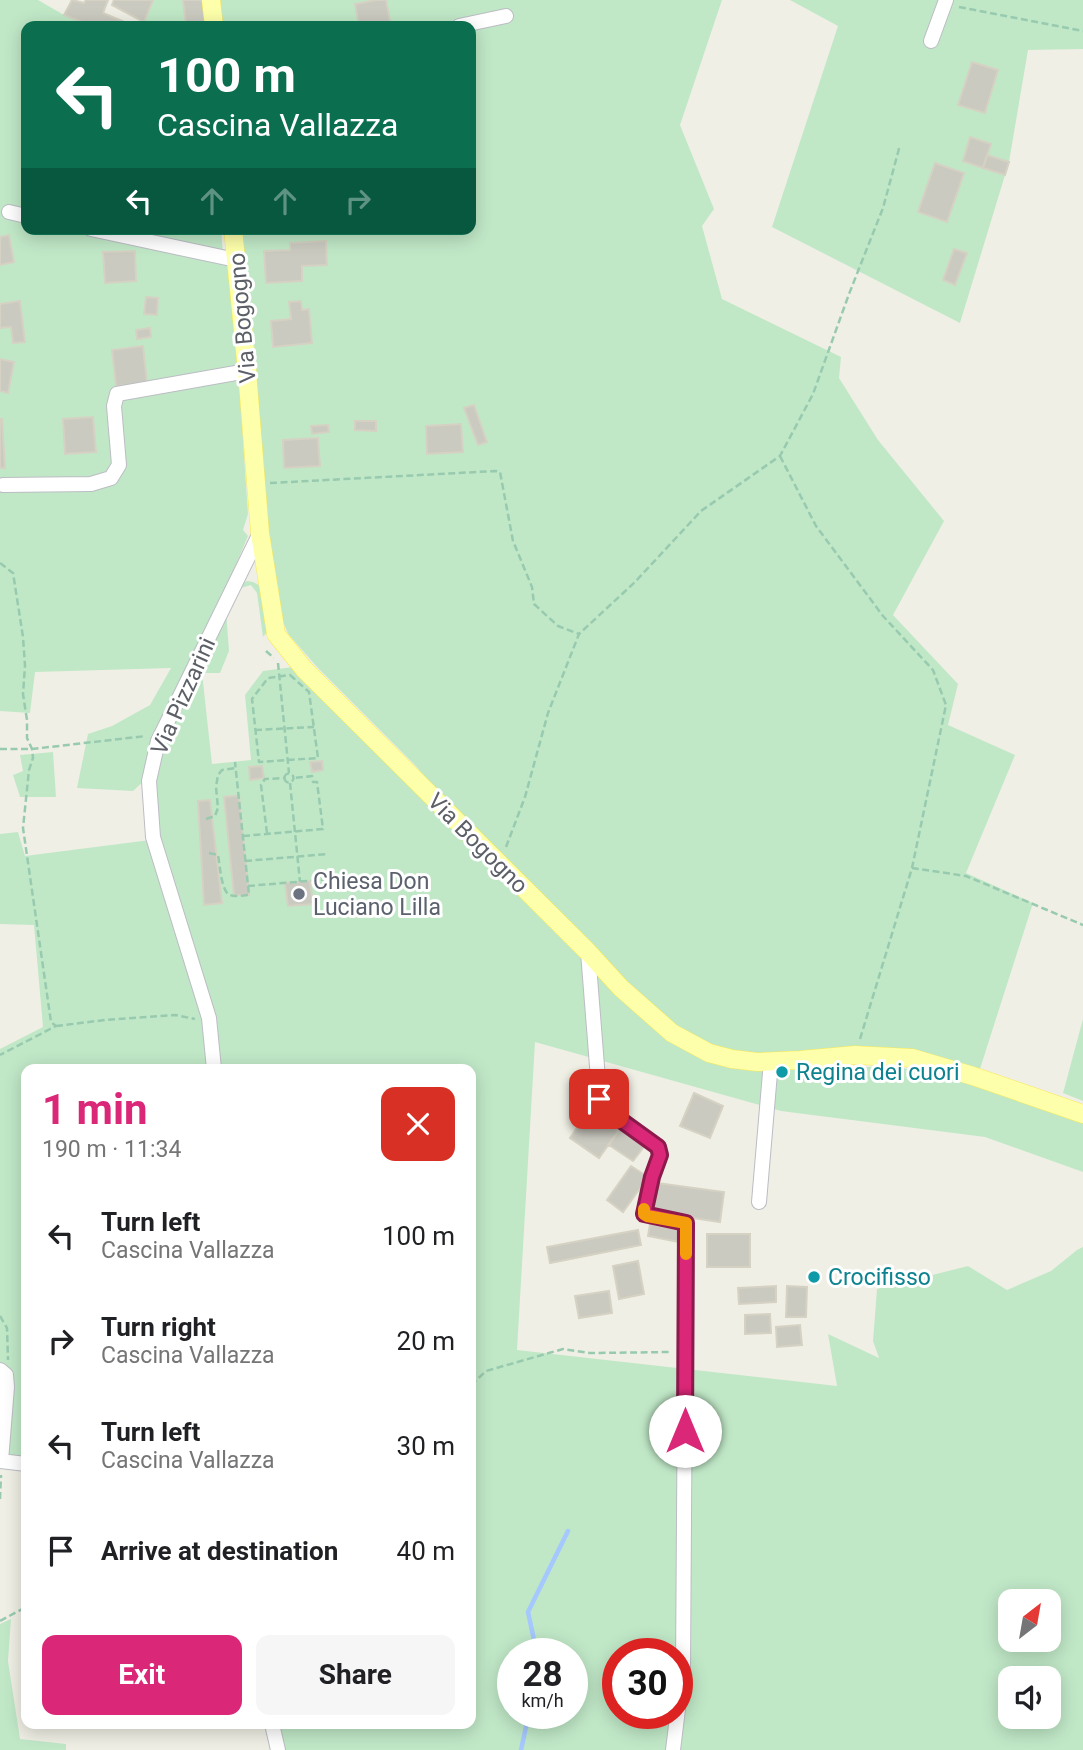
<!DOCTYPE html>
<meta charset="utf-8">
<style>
body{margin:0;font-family:Roboto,sans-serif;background:#f6f6f6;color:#202124;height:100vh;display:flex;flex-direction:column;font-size:26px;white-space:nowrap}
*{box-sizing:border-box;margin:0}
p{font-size:23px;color:#757577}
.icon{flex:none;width:38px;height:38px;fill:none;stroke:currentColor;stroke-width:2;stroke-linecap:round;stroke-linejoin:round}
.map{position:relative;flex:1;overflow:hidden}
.sheet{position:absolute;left:21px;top:1064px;width:455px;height:665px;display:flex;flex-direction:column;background:#fff;border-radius:14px;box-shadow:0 4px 18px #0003}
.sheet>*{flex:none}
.top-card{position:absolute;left:21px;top:21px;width:455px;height:214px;border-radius:14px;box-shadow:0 4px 18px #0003;background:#0b6e4f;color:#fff;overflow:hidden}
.needle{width:46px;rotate:31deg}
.fabs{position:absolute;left:998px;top:1589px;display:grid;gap:14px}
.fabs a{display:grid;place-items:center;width:63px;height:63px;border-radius:14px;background:#fff;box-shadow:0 4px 18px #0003;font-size:35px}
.speed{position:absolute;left:497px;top:1638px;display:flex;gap:14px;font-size:35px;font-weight:700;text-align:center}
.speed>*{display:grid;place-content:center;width:91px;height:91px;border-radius:50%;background:#fff;box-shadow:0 4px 18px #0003;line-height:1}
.speed small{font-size:18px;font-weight:400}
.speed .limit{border:10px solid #d22;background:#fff;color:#111}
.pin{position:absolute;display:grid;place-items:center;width:60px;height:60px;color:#fff;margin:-30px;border-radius:14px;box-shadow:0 4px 10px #0006}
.me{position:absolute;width:77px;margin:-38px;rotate:0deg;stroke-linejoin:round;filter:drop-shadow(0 0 5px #0008)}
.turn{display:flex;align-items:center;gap:24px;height:147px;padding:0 21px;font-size:32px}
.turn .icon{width:91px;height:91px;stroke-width:2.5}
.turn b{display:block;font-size:49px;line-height:60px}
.lanes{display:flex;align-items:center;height:66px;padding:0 21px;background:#0003;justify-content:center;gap:35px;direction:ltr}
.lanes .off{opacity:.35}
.round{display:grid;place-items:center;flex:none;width:74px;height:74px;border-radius:14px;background:#f6f6f6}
.head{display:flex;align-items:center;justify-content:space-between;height:119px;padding:0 21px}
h1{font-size:42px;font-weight:700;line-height:52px;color:#db2777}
.primary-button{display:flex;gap:14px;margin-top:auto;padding:14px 21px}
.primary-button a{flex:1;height:80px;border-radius:14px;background:#db2777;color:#fff;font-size:28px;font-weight:700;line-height:80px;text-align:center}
.primary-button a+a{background:#f6f6f6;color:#202124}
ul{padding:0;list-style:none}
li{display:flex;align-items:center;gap:21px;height:105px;padding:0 21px}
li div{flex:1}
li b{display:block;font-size:26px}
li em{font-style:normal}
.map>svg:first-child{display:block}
.green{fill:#c0e8c7;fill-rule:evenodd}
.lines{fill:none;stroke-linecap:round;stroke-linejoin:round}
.stream{stroke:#a5c8ff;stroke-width:4.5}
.building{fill:#cbcac1;stroke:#d5d2c3;stroke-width:2}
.minor-casing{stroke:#bcbdc4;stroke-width:16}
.major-casing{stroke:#f9e854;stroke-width:19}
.path{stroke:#98caaf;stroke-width:2.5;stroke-dasharray:7 3.5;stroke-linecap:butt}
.minor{stroke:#fff;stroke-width:14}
.major{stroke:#feffaa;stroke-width:18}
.route-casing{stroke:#8e194d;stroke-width:18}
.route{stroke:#db2777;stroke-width:12}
.slow{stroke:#f59e0b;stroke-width:12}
.worship-dot{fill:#6b7280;stroke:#fff;stroke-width:2.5}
.culture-dot{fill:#0f9aa8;stroke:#fff;stroke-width:2.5}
.labels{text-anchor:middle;stroke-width:6;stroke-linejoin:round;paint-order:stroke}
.street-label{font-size:23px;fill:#5c5f66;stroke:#fff}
.worship-label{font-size:23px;fill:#5b616d;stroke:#fff;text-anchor:start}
.culture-label{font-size:23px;fill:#0d838f;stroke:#fff;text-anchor:start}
</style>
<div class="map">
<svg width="1083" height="1750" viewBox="0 0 1083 1750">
<rect width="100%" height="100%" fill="#f0efe5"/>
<path class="green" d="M0,0H38L64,15L92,26H26V229H100L227,262L238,366L248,514L243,530L248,536L146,779L133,791L77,788L88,734L112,726L150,705L171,668L35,672L30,713L0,711Z
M153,0H183L186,26H137L144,22Z
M219,0H722L680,125L714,209L702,226L722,299L841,357L839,378L878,440L944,521L893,615L958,684L948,725L1015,755L966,873L1033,903L979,1072L914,1049L857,1048L768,1054L727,1051L702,1042L674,1026L499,863L414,764L318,668L289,635L274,603L241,229H471V26H223Z
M790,0H1083V49L1028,50L1009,162L960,323L772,227L838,26Z
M105,229H221L223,253Z
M247,581L253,582L261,586L267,632L263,637L257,593L251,585L238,589L243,583Z
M226,610L229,651L220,673H202L212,764L251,760L245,695L263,671L293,667L613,988L743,1067H898L961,1081L1083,1122V1172L985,1137L781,1111L535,1042L517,1350L837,1386L828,1334L879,1358L873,1341L877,1289L968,1266L1007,1290L1051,1271L1077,1250L1083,1247V1750H281L276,1724H471V1069H217L157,833L154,780L162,746ZM1010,1601H1048V1640H1010ZM513,1654H572V1713H513ZM618,1654H677V1713H618ZM1010,1678H1048V1717H1010Z
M53,752L56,797H20L13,775L23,771L20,755Z
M18,832L25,856L150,840L202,1005L212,1069H26V1459L7,1457L0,1376V1049L43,1027L34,925L0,924V834Z
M1083,1019V1101L1063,1093Z
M11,1619L8,1661L20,1739L66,1744V1750H0V1624Z"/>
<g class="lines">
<path class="stream" d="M537,1654L528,1612L568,1531
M521,1750L529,1713"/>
</g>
<path class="building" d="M72,0L84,3L86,0H108L103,13L134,26H92L64,15Z
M114,0H153L144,22L112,5Z
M183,0H207L209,26H186Z
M376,0H386L391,26H359L355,4Z
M972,62L998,70L985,113L958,105Z
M970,137L991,144L983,168L963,161Z
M987,155L1009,162L1005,175L983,168Z
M935,163L964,173L947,222L918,212Z
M9,235L14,262L0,265V237Z
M326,241L327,265L302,266V281L266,283L264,251L290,250V243Z
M954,249L967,253L955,285L943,280Z
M135,251L136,281L105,283L103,252Z
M146,297L158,298L157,315L144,314Z
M20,301L25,342L13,343L11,327L0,328V304Z
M301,301L302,310L309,309L312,343L273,347L271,321L291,319L289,302Z
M150,328L151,337L137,339L136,330Z
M143,346L147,383L116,386L112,350Z
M0,359L14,362L8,393L0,391Z
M474,405L487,442L478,445L464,408Z
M93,417L96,452L65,454L63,419Z
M0,419H2L5,468H0Z
M355,421H376V431L355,430Z
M461,424L463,452L427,454L426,426Z
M328,425L329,432L312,434L311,426Z
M318,438L320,466L284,468L283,440Z
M322,761L323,770L312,772L310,762Z
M262,766L264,778L250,780L249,767Z
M234,796H239L249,895H234L224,797Z
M210,800L222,903L204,905L198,801Z
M310,881L313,904L288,906L285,883Z
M694,1093L723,1106L710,1138L680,1126Z
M592,1106L621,1127L599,1158L570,1138Z
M621,1127L646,1144L633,1161L609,1145Z
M631,1166L648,1177L623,1212L607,1200Z
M657,1183L724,1192L720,1222L653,1212Z
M650,1224L681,1230L679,1242L648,1236Z
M638,1230L641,1245L550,1263L547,1247Z
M707,1234H750V1267H707Z
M638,1261L644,1294L619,1299L613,1266Z
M776,1286V1302L739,1304L738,1288Z
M787,1286L807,1287L806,1317H786Z
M609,1291L612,1313L579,1318L575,1296Z
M770,1314L771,1333L745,1334V1315Z
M800,1325L802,1345L777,1347L776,1327Z"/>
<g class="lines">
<defs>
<path id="minor" d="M459,26L506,16
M931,41L946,0
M9,212L26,216
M91,229L236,260
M3,485L91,484L111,478L119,465L114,406L117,394L247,371
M588,952L600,1104L658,1147L660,1155L652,1177L644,1214L686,1223L683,1668L673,1750
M214,1069L209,1018L153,837L149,781L158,741L260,533
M759,1202L771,1061
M0,1370L6,1375L7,1387L1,1461
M0,1461L26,1464
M272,1724L278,1750"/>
<path id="major" d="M211,0L214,26
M233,229L247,371L260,533L276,634L304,669L588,952L621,988L672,1033L709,1053L732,1059L757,1062L800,1060L855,1055L912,1058L973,1076L1083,1114"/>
</defs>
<use href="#minor" class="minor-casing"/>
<use href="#major" class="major-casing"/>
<path class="path" d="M959,7L1083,31
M780,456L816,526L883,616L933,670L946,705L912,868
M270,483L496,471L500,472L513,541L532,587L534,604L558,626L579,634
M0,563L13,573L23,637L25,666L23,694L27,720V738L32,749L33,758L29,770L23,828L51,1022L56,1026L0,1055
M266,651L274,658
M278,663L289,773
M290,675L309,692L318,758L259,762L252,699L268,678Z
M255,730L314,727
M0,749H32L146,736
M284.5 778a4.5 4.5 0 1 1 9 0a4.5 4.5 0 1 1-9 0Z
M290,783L300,882
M206,819L215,816L218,808L216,787L218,775L222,770L236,768
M267,833L261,785L265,779L285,778
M243,836L323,829L317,782H313L312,776L294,778
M506,847L525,797L548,713L579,634L635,582L701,511L780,456L813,394L849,294L883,208L900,145
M209,853L218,855C220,864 221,892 230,895C235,897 244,895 249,895L235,762
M245,861L328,854
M248,886L331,879
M56,1026L105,1020L175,1015L195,1019
M860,1039L912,868L966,876L1083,925
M0,1316L7,1328L8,1360
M471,1385L486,1371L563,1349L590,1353L671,1352
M0,1499L1,1475
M0,1621L26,1607"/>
<use href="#minor" class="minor"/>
<use href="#major" class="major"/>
</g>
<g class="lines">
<defs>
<path id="route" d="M599,1099L604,1108L658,1147L660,1155L652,1177L644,1214L686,1223L685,1431"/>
</defs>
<use href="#route" class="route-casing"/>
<use href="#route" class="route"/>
<path class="slow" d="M644,1209V1214L647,1216L686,1223V1254"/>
</g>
<circle class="worship-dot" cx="299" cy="894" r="7"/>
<g class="culture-dot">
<circle cx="782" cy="1072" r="7"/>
<circle cx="814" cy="1277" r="7"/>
</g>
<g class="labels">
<g class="street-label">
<text transform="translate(242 318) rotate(-95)" y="8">Via Bogogno</text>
<text transform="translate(183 696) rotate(-66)" y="8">Via Pizzarini</text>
<text transform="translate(478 843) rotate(45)" y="8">Via Bogogno</text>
</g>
<g class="worship-label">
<text x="313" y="889">Chiesa Don<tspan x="313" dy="26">Luciano Lilla</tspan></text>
</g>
<g class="culture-label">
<text x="796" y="1080">Regina dei cuori</text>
<text x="828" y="1285">Crocifisso</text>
</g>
</g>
</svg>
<div class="fabs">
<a><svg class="needle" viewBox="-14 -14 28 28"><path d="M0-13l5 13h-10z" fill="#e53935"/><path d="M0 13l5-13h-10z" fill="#757577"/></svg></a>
<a><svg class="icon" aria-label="sound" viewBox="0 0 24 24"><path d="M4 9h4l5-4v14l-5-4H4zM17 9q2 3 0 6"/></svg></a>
</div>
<div class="speed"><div>28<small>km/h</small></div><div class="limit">30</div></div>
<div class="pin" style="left:599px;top:1099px;background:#d93025"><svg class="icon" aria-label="arrive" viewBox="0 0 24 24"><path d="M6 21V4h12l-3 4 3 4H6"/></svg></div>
<svg class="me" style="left:685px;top:1431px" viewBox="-20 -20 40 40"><circle r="19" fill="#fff"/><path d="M0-13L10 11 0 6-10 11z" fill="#db2777"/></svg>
<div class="top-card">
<div class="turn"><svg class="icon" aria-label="left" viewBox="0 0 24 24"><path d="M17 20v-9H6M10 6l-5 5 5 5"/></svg><div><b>100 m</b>Cascina Vallazza</div></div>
<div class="lanes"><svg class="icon" aria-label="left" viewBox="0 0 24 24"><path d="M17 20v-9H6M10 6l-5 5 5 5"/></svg><svg class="icon off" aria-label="ahead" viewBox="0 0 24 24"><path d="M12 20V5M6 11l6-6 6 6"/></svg><svg class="icon off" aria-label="ahead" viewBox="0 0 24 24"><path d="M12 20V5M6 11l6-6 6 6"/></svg><svg class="icon off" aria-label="right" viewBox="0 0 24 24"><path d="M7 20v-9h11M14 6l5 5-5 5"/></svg></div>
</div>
<section class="sheet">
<div class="head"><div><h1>1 min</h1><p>190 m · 11:34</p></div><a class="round" style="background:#d93025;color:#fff"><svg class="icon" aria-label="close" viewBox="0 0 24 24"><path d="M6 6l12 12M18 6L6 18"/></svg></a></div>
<ul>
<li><svg class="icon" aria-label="left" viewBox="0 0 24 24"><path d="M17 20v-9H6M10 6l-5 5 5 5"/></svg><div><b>Turn left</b><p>Cascina Vallazza</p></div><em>100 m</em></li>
<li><svg class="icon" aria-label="right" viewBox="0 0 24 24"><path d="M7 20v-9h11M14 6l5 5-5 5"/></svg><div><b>Turn right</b><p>Cascina Vallazza</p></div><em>20 m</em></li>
<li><svg class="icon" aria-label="left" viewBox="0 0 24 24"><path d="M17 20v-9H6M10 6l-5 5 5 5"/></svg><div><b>Turn left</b><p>Cascina Vallazza</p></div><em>30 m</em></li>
<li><svg class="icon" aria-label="arrive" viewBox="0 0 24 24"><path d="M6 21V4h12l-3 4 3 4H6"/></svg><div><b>Arrive at destination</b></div><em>40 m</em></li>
</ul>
<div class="primary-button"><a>Exit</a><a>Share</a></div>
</section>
</div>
